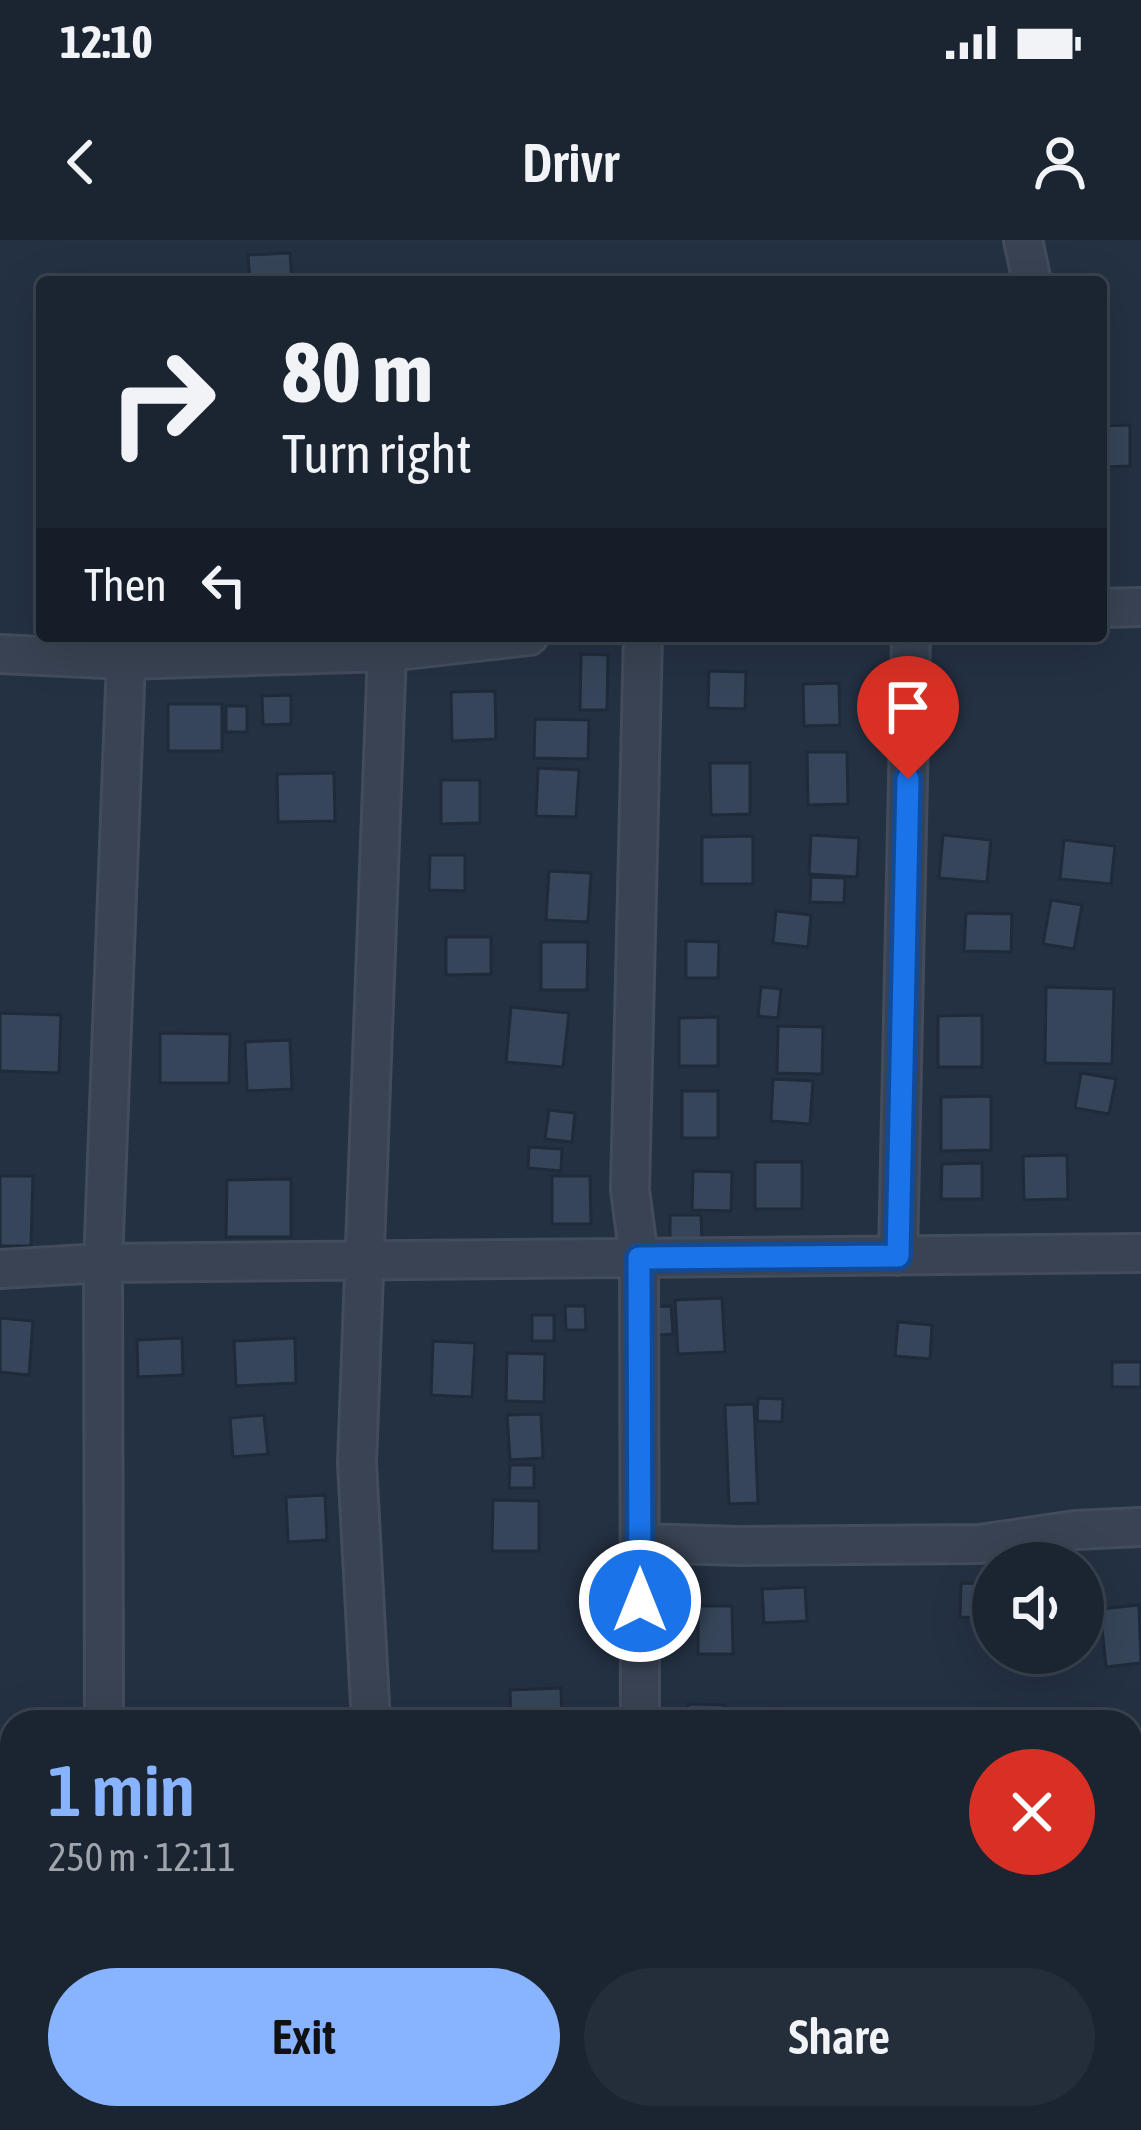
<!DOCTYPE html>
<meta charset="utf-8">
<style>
body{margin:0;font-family:"Asap Condensed",sans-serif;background:#242d3a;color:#f1f3f6;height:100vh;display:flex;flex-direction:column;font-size:45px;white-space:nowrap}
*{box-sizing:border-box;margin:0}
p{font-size:39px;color:#a0a5ac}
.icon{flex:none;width:66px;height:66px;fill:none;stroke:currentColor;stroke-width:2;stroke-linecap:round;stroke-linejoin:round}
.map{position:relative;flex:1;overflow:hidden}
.sheet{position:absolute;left:0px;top:1470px;width:1143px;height:420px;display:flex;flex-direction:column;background:#1b2532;border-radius:36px 36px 0 0;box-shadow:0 12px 48px #0002,0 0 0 3px #39424d}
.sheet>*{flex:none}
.banner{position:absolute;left:36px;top:36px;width:1071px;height:366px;border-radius:12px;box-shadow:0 12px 48px #0002,0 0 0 3px #39424d;background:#1b2532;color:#f1f3f6;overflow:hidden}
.buttons{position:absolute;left:972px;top:1302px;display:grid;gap:24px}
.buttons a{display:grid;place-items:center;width:132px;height:132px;border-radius:50%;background:#1b2532;box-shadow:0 12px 48px #0002,0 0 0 3px #39424d;font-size:60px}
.pin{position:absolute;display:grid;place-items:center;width:102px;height:102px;color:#fff;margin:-123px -51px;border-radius:50% 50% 50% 0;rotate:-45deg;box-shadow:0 0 12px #0007}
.pin .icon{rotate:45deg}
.me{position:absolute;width:132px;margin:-66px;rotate:0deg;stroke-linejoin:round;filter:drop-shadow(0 0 9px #0008)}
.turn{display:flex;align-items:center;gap:42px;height:252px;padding:0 48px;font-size:54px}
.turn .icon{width:156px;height:156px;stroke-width:2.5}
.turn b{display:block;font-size:84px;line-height:102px}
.then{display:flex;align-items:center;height:114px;padding:0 48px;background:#0003;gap:24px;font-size:45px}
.round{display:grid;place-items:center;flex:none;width:126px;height:126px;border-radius:63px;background:#242d3a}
.summary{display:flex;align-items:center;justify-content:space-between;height:204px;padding:0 48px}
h1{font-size:72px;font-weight:600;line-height:90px;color:#88b4ff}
.button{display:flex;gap:24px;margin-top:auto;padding:24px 48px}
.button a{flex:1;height:138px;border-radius:72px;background:#88b4ff;color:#111;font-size:48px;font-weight:600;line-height:138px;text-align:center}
.button a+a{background:#242d3a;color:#f1f3f6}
.status{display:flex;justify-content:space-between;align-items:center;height:84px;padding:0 60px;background:#1b2532;direction:ltr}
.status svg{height:33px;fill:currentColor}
header{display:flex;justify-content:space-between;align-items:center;height:156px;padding:0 48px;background:#1b2532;font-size:54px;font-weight:600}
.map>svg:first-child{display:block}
.building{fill:#364559;stroke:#1f2a3a;stroke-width:3}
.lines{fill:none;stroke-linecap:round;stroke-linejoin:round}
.street-casing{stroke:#424c5c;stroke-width:42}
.street{stroke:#394353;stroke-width:36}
.route-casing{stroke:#114b97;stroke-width:30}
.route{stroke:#1a73e8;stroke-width:21}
</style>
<div class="status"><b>12:10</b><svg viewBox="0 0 49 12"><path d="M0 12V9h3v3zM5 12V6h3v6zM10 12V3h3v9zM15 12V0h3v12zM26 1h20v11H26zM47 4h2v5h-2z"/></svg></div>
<header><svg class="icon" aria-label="back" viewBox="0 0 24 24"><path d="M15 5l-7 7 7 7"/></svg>Drivr<svg class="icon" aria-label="person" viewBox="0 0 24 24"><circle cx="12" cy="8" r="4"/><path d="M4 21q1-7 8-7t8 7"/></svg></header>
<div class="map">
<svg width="1141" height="1890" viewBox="0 0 1141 1890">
<rect width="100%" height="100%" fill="#243143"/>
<path class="building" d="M290,13L292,42H250L248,15Z
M1130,185V226L1101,227V186Z
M581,414L608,415L607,470H580Z
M709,431L746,432L745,469L708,468Z
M839,443L840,485L804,486L803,444Z
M495,451L496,499L452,501L451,452Z
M291,455V484L263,485L262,456Z
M168,464H222V511H168Z
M226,466H247V492H226Z
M535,479L589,480L588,519L534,518Z
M807,512H847L848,564L808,565Z
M710,523H750V574L711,575Z
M538,528L579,530L576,577L536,576Z
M334,533L335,581L278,582L277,534Z
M441,540H480V583L441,584Z
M811,595L859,598L857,637L809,634Z
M943,595L991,600L987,642L939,638Z
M753,596V644H702V597Z
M1064,600L1115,606L1111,644L1060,639Z
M430,615H465V651L429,650Z
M549,631L591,633L588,682L546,680Z
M811,637L845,638L844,663L810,662Z
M1051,660L1082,665L1074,709L1043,704Z
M776,671L811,675L808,707L773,703Z
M966,673L1012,674L1011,712L964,711Z
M446,697H491V734L446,735Z
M686,701L719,702L718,738H686Z
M541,702H588L587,750H541Z
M761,747L781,749L778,778L758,776Z
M1046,747L1114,749L1112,824L1045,823Z
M511,767L569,773L563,827L506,822Z
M0,773L61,775L59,833L0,831Z
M982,775V827H938V776Z
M718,777V826H679V778Z
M778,786L823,787L822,834L777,833Z
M160,793L230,794L229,843H160Z
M290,800L292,849L247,851L245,802Z
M1081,833L1116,839L1109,874L1075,868Z
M773,839L813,841L810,884L771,881Z
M682,851H718V898H682Z
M991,856V910L941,911V857Z
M549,870L575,873L572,902L545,899Z
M529,907L562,909L561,931L528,928Z
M1067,915L1068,959L1024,960L1023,916Z
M755,922H802V969H755Z
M982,923V959H941L942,924Z
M693,931L732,932L731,971L692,970Z
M0,936H33L31,1006H0Z
M552,936H590L591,984H552Z
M291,939V997H226L227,940Z
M670,975H701L702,1006H670Z
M722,1058L725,1112L678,1114L675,1060Z
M565,1066H585L586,1090H566Z
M671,1066L673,1094L649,1096L647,1067Z
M532,1075H554V1101H532Z
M0,1078L33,1081L29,1135L0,1132Z
M898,1082L932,1085L930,1119L895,1116Z
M182,1098L183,1135L138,1137L137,1100Z
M295,1098L296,1143L236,1146L234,1101Z
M433,1101L475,1103L472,1157L431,1155Z
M507,1113L545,1114L544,1162L506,1161Z
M1112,1122H1141V1147H1112Z
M758,1158L783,1159L782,1182L757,1181Z
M754,1164L758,1263L729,1264L725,1165Z
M541,1174L543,1218L510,1220L507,1175Z
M264,1175L268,1214L233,1217L230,1178Z
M510,1225H534V1248H509Z
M325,1255L327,1300L288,1302L286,1257Z
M493,1260L539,1261V1311H492Z
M961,1343L993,1344L992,1378L960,1377Z
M805,1347L807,1381L764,1383L762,1349Z
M1139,1365L1141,1423L1106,1427L1100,1369Z
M698,1366H732L733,1414H698Z
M561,1448L562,1482H511L510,1450Z
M688,1464L725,1465V1482H688Z
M769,1468L801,1469V1482H768Z
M0,1527H12V1606L0,1605Z
M0,1640H12V1725H0Z"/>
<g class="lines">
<defs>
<path id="street" d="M1023,0L1032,42
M1101,368L1141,367
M0,414L126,420L387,412
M898,1016L911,396
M0,1029L103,1023L1141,1013
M640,1303L739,1306L980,1304L1075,1290L1141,1287
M104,1482L103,1023L126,420
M371,1482L357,1223L387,412L529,396
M640,1482L639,1018L630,950L643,396
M1131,1557H1141
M0,1761H12
M416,1878L419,1890"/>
</defs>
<use href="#street" class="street-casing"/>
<use href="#street" class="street"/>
</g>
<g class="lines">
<defs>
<path id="route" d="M640,1361L639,1018L898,1016L908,539"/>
</defs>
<use href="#route" class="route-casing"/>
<use href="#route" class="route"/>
</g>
</svg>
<div class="buttons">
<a><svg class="icon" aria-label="sound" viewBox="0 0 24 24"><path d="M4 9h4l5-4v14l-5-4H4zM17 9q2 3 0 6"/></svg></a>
</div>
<div class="pin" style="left:908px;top:539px;background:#d93025"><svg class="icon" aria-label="arrive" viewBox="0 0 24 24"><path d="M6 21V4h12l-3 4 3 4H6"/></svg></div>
<svg class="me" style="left:640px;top:1361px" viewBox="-20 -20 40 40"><circle r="17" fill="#1a73e8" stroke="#fff" stroke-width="3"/><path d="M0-11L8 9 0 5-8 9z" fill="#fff"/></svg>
<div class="banner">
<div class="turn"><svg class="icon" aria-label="right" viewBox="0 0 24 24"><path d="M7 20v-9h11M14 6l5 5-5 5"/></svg><div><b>80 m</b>Turn right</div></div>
<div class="then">Then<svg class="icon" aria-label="left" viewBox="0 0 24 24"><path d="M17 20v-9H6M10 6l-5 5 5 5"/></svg></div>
</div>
<section class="sheet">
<div class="summary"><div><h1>1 min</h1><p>250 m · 12:11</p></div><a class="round" style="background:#d93025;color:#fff"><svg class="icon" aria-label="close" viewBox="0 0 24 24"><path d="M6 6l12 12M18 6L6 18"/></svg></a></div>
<div class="button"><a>Exit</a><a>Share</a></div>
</section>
</div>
